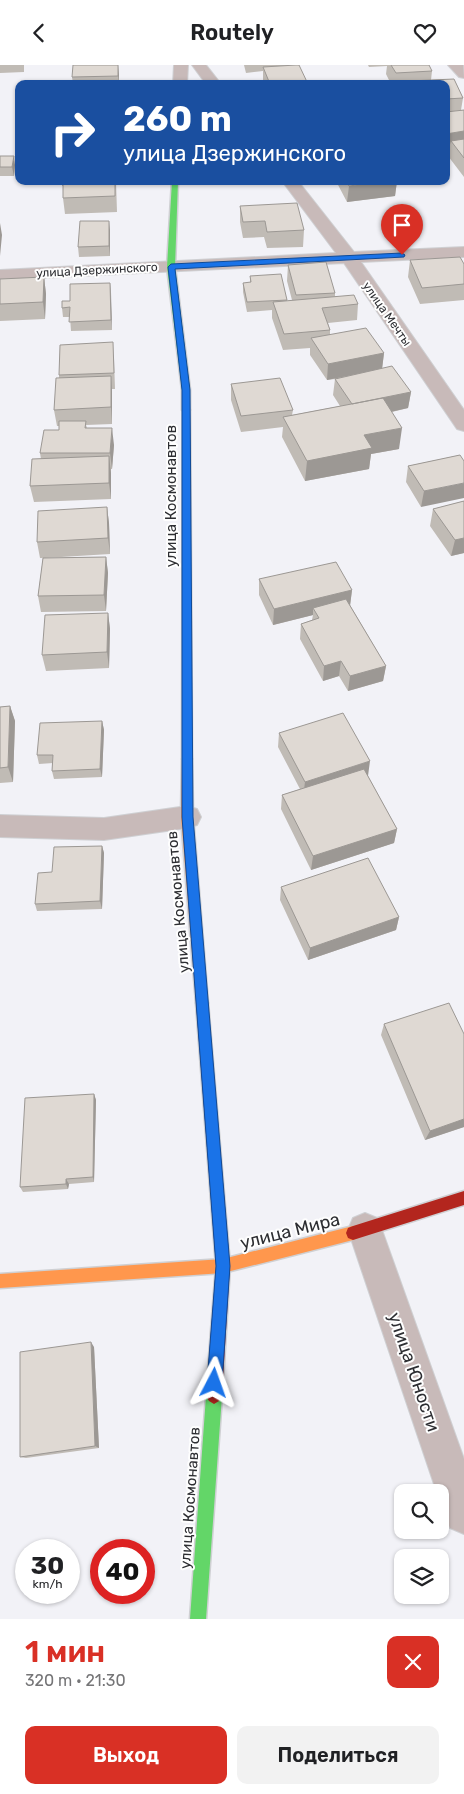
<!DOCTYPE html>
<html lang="ru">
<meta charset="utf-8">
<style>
body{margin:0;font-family:Rubik,sans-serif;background:#f2f2f2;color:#202124;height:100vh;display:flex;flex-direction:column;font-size:19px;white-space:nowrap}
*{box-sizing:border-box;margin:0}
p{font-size:16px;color:#757577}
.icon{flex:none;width:28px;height:28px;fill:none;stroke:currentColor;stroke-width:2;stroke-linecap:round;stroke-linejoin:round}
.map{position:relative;height:1554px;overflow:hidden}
.sheet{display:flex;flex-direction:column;background:#fff;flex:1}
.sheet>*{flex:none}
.banner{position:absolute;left:15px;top:15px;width:435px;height:105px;border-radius:10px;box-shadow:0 1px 4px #0004;background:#1a4fa0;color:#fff;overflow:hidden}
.fabs{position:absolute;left:394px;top:1419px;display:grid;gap:10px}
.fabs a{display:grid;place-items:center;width:55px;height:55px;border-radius:10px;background:#fff;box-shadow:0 1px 4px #0004;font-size:25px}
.speed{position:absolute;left:15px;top:1474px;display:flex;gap:10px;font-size:25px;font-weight:700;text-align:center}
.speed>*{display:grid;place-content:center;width:65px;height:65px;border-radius:50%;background:#fff;box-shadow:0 1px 4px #0004;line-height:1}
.speed small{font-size:12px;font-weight:400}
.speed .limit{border:8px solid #d22;background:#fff;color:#111}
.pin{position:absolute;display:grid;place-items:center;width:42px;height:42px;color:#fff;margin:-51px -21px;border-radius:50% 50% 50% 0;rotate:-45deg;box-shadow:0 0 5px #0007}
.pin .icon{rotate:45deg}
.me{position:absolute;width:55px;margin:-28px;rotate:4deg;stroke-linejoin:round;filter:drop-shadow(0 0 4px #0008)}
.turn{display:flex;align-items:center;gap:18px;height:105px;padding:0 25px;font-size:22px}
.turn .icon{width:65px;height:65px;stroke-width:2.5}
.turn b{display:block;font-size:35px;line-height:42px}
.round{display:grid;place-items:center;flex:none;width:52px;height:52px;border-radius:10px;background:#f2f2f2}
.headline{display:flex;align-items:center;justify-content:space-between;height:85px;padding:0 25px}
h1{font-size:30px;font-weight:600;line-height:38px;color:#d93025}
.button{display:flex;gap:10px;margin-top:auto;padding:10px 25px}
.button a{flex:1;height:58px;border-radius:10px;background:#d93025;color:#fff;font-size:20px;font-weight:600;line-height:58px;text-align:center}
.button a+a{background:#f2f2f2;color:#202124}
header{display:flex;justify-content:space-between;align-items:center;height:65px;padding:0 25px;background:#fff;font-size:22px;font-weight:600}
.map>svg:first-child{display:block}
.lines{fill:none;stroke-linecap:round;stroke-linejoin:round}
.street-casing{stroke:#cfd0d3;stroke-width:2}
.fast-casing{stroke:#cfd0d3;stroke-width:3}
.slow-casing{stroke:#cfd0d3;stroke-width:3}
.jam-casing{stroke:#cfd0d3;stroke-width:3}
.street{fill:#c8bab9;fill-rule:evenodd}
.fast{fill:#63d668;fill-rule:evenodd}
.slow{fill:#ff974d;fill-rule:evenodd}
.jam{fill:#b3261e;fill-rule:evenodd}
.wall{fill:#c0bbb5}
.shaded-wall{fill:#9c9894}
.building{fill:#dfd9d3;stroke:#9c9894}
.route{fill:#1a73e8;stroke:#114b97}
.labels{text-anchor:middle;stroke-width:4;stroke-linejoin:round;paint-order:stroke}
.far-street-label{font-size:12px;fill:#2d2e32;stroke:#fefefe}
.street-label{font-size:15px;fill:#2d2e32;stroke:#fefefe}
.near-street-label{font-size:18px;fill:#2d2e32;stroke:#fefefe}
</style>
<header><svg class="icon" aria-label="back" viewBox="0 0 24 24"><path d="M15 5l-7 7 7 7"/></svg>Routely<svg class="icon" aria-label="heart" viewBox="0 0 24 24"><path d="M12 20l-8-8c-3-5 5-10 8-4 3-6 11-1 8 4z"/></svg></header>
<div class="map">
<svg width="464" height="1554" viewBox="0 0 464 1554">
<rect width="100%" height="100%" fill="#f2f2f7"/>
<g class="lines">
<defs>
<path id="street" d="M174,0H188L187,19H173Z
M192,0H206L221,19H206Z
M448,0H463L464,13L459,12Z
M282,116H298L354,187L464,182V192L361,197L464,345V366L457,364L344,198L0,215V205L336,188Z
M187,741L197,744L201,752L197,760L187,763L104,775L0,772V750L104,753Z
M365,1148L377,1153L382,1165L464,1394V1469L450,1463C445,1451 440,1440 440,1428H437L348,1165L353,1153Z"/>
<path id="fast" d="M172,116H178L175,202L190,325V345L186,347L182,345V325L167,202Z
M214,1323L219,1326L222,1331L206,1554H190L206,1331L209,1326Z"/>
<path id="slow" d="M187,690L192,694L193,752L208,938L206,942L202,944L198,942L196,938L181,752L182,694Z
M353,1161L358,1163L360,1168L358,1173L353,1175L223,1208L0,1223V1209L223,1194Z"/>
<path id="jam" d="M183,343H189L190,345L192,694L187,698L182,694Z
M202,932L206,934L208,938L230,1201L222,1331L219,1336L214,1339L209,1336L206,1331L216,1201L196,938L198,934Z
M464,1126V1140L353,1175L348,1173L346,1168L348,1163L353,1161Z"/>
</defs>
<use href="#street" class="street-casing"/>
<use href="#fast" class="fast-casing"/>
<use href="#slow" class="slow-casing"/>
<use href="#jam" class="jam-casing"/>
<use href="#street" class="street"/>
<use href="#fast" class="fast"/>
<use href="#slow" class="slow"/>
<use href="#jam" class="jam"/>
</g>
<path class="wall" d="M0,0H24V7L0,8Z
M118,0L119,19H73L72,12Z
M244,0H289L308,19H263V6L246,8Z
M368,0H429L432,6L431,15L454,14L463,33L461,45H464V112L448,91L449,83L446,84V19H391L386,9L387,1L369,2Z
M0,91L15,100L14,111H0Z
M62,116H116L117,147L65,149L63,133V121H62Z
M337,116H397L395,131L347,137L337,118Z
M240,141L304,165L303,182L267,183L264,172L243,173L240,157Z
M110,165V191L79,192L78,182Z
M410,195L464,199V235L420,239L408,212Z
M288,200L335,228V231L358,239L357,255L328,258L330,265V270L384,288L382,304L411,327L408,343L392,347L399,384L371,389L369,404L305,416L282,372L283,362L241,367L231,335V319L293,345L292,350L340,341L333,330L335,314L327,315L310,290V283L283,285L272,253V245L247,247L243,227V218H250V211L287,235V236L292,235L287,216Z
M44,212L46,229L45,254L0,256V214Z
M110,218L112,265L71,266L70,252H63L62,243Z
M114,294L115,324H112V359L86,360L87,363L114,380L112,404H111V434L34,437L30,421L41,394L40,388L59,365V361H57L54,345L59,313V310Z
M460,390L421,442L406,417L408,401Z
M464,436V488L451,491L430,461L433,444Z
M107,442L109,458L110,489L45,493L106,492L108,508L106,546L41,547L38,531L43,493H40L37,477Z
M259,514L352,525L350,540L386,601L383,616L348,626L339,611L323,616L300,574L301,559L312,555L313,550L273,560L259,530Z
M108,548L110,564L109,603L46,606L42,590Z
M10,641L15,656L13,717L0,718V642Z
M102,656L104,665L102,712L54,714L52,706L53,698L39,699L37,690Z
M279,668L368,711L397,764L394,778L311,805L281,744L282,730L300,724L278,682Z
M102,781L104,788L102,844L37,846L35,839Z
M281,822L399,852L396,865L308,895L280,835Z
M384,959L464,969V1062L425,1075L381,970Z
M94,1029L96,1035L94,1117L69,1119L68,1124L23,1127L20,1122Z
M94,1282L99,1383L26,1393L20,1392Z"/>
<path class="shaded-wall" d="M118,0L119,10V19L118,11Z
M464,66V81L451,76L449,83L446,84V69Z
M14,91L15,100L14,111L12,102Z
M388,116H397L395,131L347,137L349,121Z
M109,156L110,165V191L109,181Z
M0,158L2,170L0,191Z
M44,212L46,229L45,254L43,237Z
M110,218L111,227L112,265L111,255Z
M384,288L382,304L327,315L328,299Z
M111,311L112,327V359L111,342Z
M411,327L408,343L350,356L352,339Z
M112,363L114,380L112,404L110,388Z
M402,363L399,384L371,389L369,404L305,416L307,396L364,370Z
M109,391L111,408V434L109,418Z
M464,418V433L421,442L424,426Z
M107,442L109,458L110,489L108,473Z
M464,473V488L451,491L455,475Z
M106,492L108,508L106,546L104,530Z
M352,525L350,541L313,543V550L273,560L274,544Z
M108,548L110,564L109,603L107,587Z
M341,596L339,611L323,616L324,601Z
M386,601L383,616L348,626L350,611Z
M10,641L15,656L13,717L8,702Z
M102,656L104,665L102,712L100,704Z
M370,696L368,711L303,732L305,717Z
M397,764L394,778L311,805L313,791Z
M102,781L104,788L102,844L100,836Z
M399,852L396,865L308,895L310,883Z
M94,1029L96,1035L94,1117L93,1112Z
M464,1054V1062L425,1075L430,1066Z
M66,1114L69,1119L68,1124L66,1119Z
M91,1277L94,1282L99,1383L95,1381Z"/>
<path class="building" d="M73,0H118V11L72,12Z
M296,0H299L308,19H270L263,2Z
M391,0H429L432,6L396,8Z
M454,14L463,33L446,34V19H410L409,16Z
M112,18V19H82Z
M464,45V66L446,69V47Z
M464,74V93L451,76Z
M0,91H14L12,102H0Z
M63,116H115V131L63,133Z
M346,116H388L349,121Z
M297,138L304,165L267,167L265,156L243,157L240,141Z
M80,156H109V181L78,182Z
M460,192L464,199V219L422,223L410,195Z
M326,197L335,228L296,230L288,200Z
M281,209L287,235L247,237L243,218L251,217L250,211Z
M44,212L43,237L0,239V214Z
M110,218L111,255L69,257L70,242L62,243V236H70V219Z
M354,230L358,239L322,243L330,265L284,269L273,237Z
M366,263L384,288L328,299L311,273Z
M113,277L114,308L59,310L60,280Z
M392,301L411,327L352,339L335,314Z
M111,311V342L54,345L56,313Z
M280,313L293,345L241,351L231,319Z
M383,333L402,363L364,370L372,383L307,396L283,352Z
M59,356H86L85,363H112L110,388H40L44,365H59Z
M460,390L464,396V418L424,426L408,401Z
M109,391V418L30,421L32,394Z
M464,436V473L455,475L433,444Z
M107,442L108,473L37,477L38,446Z
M106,492L104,530L38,531L43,493Z
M336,497L352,525L274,544L259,514Z
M346,534L386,601L350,611L341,596L324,601L301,559L319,553L313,543Z
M108,548L107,587L42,590L45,550Z
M10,641L8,702L0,703V642Z
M343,648L370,696L305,717L279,668Z
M102,656L100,704L52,706L53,690H37L40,658Z
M364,704L397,764L313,791L282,730Z
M102,781L100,836L35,839L38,808L52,807L54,782Z
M368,793L399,852L310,883L281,822Z
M449,938L464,969V1054L430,1066L384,959Z
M94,1029L93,1112L66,1114V1119L20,1122L25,1033Z
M91,1277L95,1381L20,1392V1287Z"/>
<path class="route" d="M402,188L405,190L404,192L175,204L190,325L193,752L230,1201L222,1318L220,1324L214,1326L209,1324L207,1318L216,1201L182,752V325L168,202L171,199Z"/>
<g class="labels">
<g class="far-street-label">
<text transform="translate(97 205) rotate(-3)" y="4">улица Дзержинского</text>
<text transform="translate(387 249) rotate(55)" y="4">улица Мечты</text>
</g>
<g class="street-label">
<text transform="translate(171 431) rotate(-90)" y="5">улица Космонавтов</text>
<text transform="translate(178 837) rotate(-95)" y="5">улица Космонавтов</text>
<text transform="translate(190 1433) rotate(-86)" y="5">улица Космонавтов</text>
</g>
<g class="near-street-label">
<text transform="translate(290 1166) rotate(-14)" y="6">улица Мира</text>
<text transform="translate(414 1307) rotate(71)" y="6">улица Юности</text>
</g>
</g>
</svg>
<div class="fabs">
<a><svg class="icon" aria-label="search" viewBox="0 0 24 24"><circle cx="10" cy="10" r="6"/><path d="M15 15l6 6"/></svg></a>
<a><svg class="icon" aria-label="layers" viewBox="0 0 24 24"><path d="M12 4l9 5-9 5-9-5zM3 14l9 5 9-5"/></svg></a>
</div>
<div class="speed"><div>30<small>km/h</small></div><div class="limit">40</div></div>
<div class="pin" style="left:402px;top:190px;background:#d93025"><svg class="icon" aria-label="arrive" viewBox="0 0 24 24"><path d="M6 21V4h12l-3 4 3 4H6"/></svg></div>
<svg class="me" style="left:214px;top:1318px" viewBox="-20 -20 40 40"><path d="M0-17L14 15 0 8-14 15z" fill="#1a73e8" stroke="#fff" stroke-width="4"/></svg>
<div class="banner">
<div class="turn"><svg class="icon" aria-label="right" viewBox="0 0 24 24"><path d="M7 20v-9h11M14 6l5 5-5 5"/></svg><div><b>260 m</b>улица Дзержинского</div></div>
</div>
</div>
<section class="sheet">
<div class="headline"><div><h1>1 мин</h1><p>320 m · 21:30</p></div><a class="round" style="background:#d93025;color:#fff"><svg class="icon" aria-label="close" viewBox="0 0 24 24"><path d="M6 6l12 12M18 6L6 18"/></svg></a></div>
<div class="button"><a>Выход</a><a>Поделиться</a></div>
</section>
